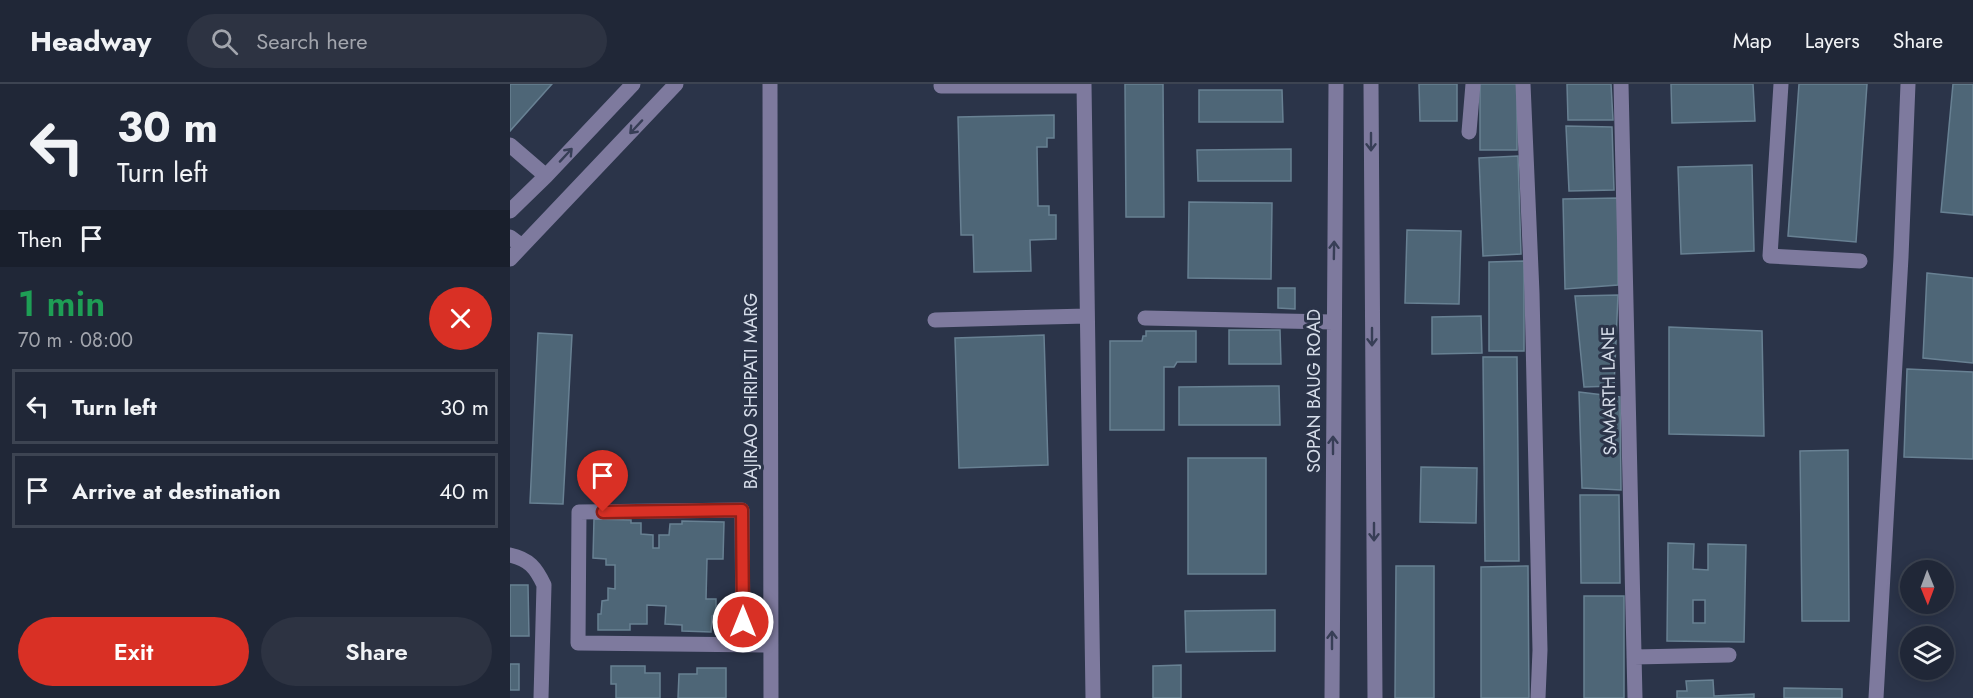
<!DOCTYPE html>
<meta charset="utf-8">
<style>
body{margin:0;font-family:Jost,sans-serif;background:#2d3342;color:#f1f3f6;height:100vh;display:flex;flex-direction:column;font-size:22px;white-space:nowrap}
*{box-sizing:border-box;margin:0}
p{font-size:20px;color:#a2a5ad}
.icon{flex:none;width:33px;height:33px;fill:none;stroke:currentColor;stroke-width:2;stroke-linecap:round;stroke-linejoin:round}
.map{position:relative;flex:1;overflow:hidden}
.sheet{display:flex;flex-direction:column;background:#202737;width:510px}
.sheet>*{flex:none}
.top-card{background:#202737;color:#f1f3f6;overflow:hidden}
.needle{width:39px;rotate:179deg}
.controls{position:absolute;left:1390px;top:476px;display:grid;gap:12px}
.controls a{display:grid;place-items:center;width:54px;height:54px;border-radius:50%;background:#202737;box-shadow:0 3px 15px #0003,0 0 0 2px #3d4452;font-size:30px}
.pin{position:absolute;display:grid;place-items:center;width:51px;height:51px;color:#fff;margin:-62px -26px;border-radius:50% 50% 50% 0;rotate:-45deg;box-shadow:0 0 6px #0007}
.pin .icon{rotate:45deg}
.me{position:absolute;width:66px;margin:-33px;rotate:0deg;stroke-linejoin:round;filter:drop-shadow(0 0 4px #0008)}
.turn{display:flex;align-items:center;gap:21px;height:126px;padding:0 18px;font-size:27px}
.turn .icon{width:78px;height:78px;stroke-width:2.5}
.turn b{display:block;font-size:42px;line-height:51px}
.then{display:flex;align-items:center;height:57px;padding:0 18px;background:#0003;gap:12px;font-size:22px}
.round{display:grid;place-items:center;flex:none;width:63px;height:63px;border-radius:32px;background:#2d3342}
.overview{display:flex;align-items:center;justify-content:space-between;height:102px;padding:0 18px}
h1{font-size:36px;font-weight:600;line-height:45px;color:#1e9e55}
.primary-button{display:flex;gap:12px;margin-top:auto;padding:12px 18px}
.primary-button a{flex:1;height:69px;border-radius:36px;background:#d93025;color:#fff;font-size:24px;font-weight:600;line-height:69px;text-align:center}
.primary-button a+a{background:#2d3342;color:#f1f3f6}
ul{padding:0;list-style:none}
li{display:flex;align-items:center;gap:18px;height:75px;margin:0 12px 9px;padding:0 6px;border:3px solid #3d4452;border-radius:0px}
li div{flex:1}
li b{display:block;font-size:22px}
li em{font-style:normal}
header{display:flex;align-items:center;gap:36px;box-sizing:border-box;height:84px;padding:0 30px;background:#202737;border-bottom:2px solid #3d4452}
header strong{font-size:28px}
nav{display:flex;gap:33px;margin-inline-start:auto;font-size:21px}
.search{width:420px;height:54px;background:#2d3342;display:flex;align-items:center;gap:15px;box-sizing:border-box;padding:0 21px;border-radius:33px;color:#a2a5ad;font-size:22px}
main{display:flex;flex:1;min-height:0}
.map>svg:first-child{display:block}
.building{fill:#4e6677;stroke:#688193;stroke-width:1.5;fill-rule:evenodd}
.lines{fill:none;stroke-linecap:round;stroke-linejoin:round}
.minor{stroke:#7e7a9e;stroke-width:15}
.oneway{stroke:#373e56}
.route-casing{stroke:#8d1f18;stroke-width:15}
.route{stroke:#d93025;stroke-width:10}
.labels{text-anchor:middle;stroke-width:6;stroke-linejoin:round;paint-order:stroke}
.street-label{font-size:18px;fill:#d5dce9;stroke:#2b3449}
</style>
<header>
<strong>Headway</strong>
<div class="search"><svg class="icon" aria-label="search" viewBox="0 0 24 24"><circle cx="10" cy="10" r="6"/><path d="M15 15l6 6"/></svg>Search here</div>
<nav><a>Map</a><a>Layers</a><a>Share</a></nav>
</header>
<main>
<section class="sheet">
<div class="top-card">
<div class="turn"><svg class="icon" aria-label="left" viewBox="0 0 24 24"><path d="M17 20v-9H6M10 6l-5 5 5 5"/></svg><div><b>30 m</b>Turn left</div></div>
<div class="then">Then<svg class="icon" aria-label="arrive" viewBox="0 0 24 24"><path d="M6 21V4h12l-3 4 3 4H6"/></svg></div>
</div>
<div class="overview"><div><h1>1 min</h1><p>70 m · 08:00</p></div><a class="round" style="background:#d93025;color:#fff"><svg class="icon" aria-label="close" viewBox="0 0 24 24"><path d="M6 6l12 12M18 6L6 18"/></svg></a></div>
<ul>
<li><svg class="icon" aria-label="left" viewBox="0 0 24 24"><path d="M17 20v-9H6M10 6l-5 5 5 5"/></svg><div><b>Turn left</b></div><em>30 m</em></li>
<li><svg class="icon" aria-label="arrive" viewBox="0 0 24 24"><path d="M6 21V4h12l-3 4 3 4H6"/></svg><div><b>Arrive at destination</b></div><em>40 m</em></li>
</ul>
<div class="primary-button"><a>Exit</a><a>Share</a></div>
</section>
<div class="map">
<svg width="1463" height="614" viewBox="0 0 1463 614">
<rect width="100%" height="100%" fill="#2b3449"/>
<path class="building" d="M0,0H42L0,47Z
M615,0H653L654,133H616Z
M909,0H947V37H910Z
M970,0H1007V66H970Z
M1057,0H1101L1103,36H1058Z
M1161,0H1243L1245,37L1162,39Z
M1289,0H1357L1346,158L1278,152Z
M1443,0H1463V131L1431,128Z
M689,6H772L773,38H689Z
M544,31V54H537V63H527L528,122H539V131H546V155L520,156L521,187L464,188L463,151H451L448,33Z
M1056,42L1102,43L1104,106L1059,107Z
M781,65V97H688L687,66Z
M1008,72L1011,170L973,172L969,74Z
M1242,81L1244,167L1171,170L1168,83Z
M1108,114V201L1055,205L1053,115Z
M679,118L762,119L761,195L678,194Z
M897,146L951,147L949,220L895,219Z
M1014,177V267H979V178Z
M1417,189L1463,194V279L1413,274Z
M768,204H785V225L768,224Z
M1108,211L1104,302L1074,303L1065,212Z
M971,232L972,269L922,270V233Z
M1159,243L1252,247L1254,352L1159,350Z
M719,246H770L771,280H719Z
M636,247H686V278H667L664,283H654V346H600V257H632L633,252H636Z
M28,249L62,251L53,420L20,419Z
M534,251L538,381L449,384L445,254Z
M973,273H1007L1009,477H975Z
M1397,285L1463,288V375L1394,373Z
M769,302L770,341H669V303Z
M1069,308L1110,313L1111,406L1072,404Z
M1338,366L1339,537H1292L1290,367Z
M678,374H756V490H678Z
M911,383L967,384L966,439L910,438Z
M1070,411H1109L1110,499H1071Z
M84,435L121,436V439H131V450L143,451V464H149V451H159L160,440H172V437L214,438L213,475H197L196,515H206V531L202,532L201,548L172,547V541L155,540L156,522L137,521V540H120V546H88V530H91L92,517L98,516V504L105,505V481H96V475L83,474Z
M1158,459L1184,460L1183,485L1198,486V460L1236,461L1234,558L1157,557ZM1183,516H1195V539H1183Z
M886,482H924V614H885Z
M1018,482L1019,614H971V483Z
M0,501H18L19,552H0Z
M1074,512H1114V614H1074Z
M765,526V567L676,568L675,527Z
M0,580H9V606H0Z
M671,581V614H643V582Z
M101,582H135V589H150V614H106V600H101Z
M187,584H216V614H168L169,590H187Z
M1203,596L1204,612L1244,610V614H1167V607H1177L1176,597Z
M1274,604L1332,605V614H1274Z"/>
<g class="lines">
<path class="minor" d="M260,0L261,614
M574,0L583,614
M861,0L865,614
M1013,0L1022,209L1030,566L1028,614
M1111,0L1125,614
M1271,0L1260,172L1350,177
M431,2H574
M959,48L963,0
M0,61L36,92
M0,127L36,92L123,0
M0,153L12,162
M0,175L166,0
M635,234L823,238
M425,236L577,232
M0,471C19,475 26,484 34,501L31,614
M233,560L232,426L69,428L68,559L261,561
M1124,573L1219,571
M822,614L826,0
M1366,614L1391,173L1398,0"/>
</g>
<defs><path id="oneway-shaft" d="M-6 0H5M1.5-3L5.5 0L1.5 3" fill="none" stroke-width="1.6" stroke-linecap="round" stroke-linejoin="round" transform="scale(1.5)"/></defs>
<g class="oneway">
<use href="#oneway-shaft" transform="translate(126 43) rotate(133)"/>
<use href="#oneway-shaft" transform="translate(861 58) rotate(90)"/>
<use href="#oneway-shaft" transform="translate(56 71) rotate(-47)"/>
<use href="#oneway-shaft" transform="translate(824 166) rotate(-89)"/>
<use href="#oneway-shaft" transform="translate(862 253) rotate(90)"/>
<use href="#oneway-shaft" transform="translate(823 361) rotate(-90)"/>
<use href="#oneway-shaft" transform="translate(864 448) rotate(90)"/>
<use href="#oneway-shaft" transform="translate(822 556) rotate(-90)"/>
</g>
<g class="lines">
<defs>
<path id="route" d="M93,428L232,426L233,538"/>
</defs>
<use href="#route" class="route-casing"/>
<use href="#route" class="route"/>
</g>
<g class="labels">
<g class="street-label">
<text transform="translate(241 307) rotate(-90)" y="6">BAJIRAO SHRIPATI MARG</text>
<text transform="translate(804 307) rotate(-90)" y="6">SOPAN BAUG ROAD</text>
<text transform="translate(1099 307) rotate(-91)" y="6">SAMARTH LANE</text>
</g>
</g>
</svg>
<div class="controls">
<a><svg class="needle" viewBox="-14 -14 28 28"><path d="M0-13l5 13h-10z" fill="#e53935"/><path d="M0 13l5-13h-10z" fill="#a2a5ad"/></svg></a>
<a><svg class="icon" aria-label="layers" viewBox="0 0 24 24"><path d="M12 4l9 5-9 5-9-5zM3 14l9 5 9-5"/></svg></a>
</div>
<div class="pin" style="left:93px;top:428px;background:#d93025"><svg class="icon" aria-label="arrive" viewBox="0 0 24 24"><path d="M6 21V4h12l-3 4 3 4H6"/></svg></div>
<svg class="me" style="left:233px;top:538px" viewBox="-20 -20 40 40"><circle r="17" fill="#d93025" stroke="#fff" stroke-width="3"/><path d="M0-11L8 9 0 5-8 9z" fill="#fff"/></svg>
</div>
</main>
